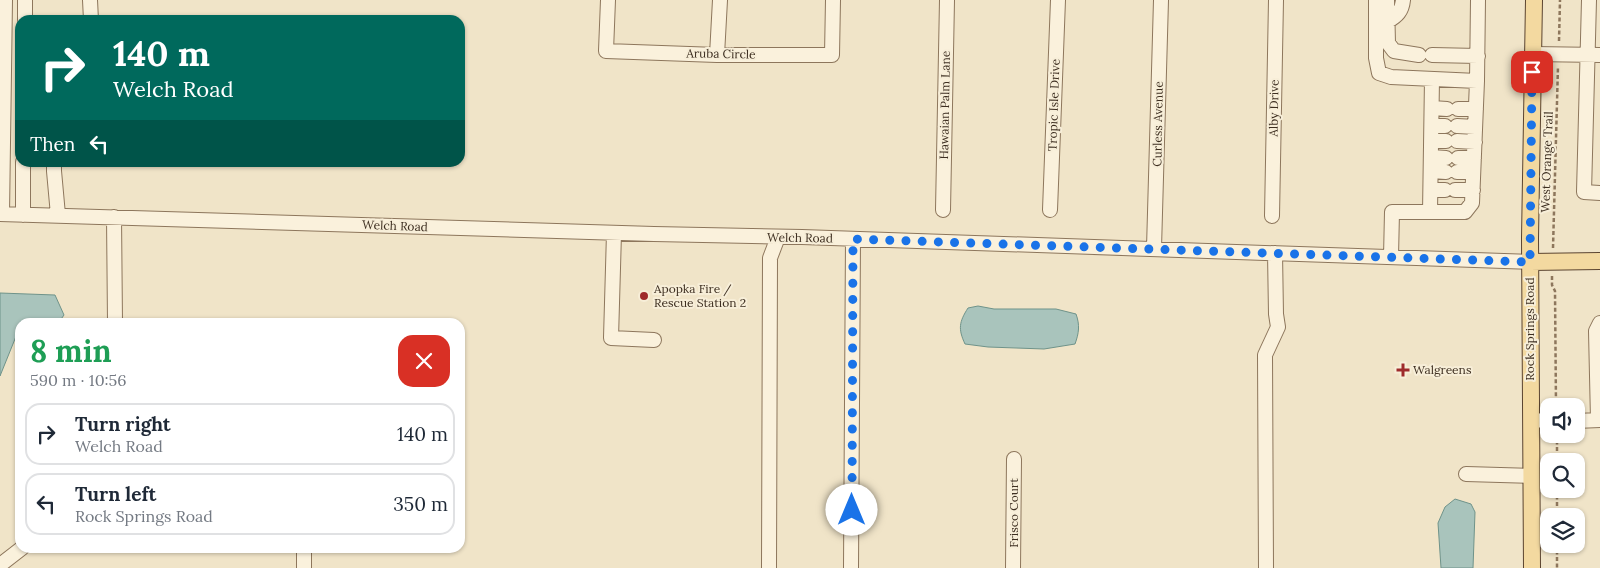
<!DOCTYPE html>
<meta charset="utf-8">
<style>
body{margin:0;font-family:Lora,serif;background:#f2f2f3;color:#1f2937;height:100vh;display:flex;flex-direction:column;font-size:19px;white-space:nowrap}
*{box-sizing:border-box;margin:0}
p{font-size:16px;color:#747a83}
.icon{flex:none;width:28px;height:28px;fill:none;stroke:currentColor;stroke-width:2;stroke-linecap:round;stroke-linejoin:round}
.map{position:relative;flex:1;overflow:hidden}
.side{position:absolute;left:15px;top:318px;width:450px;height:235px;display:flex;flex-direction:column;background:#fff;border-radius:15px;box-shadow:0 1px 4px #0004}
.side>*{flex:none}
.hud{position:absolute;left:15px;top:15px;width:450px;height:152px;border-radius:15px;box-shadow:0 1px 4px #0004;background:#00695c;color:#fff;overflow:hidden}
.buttons{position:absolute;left:1540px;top:398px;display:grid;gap:10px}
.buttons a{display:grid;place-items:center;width:45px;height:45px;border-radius:10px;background:#fff;box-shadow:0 1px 4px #0004;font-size:25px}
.pin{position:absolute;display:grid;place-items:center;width:42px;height:42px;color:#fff;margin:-21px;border-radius:10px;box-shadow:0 2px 8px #0006}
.me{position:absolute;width:55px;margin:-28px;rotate:0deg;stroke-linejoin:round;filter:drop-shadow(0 0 4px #0008)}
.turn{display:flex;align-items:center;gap:18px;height:105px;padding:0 15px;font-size:22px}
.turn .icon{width:65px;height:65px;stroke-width:2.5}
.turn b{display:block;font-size:35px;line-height:42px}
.then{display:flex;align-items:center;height:48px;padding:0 15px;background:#0003;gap:10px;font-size:19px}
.round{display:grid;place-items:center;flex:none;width:52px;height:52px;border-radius:15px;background:#f2f2f3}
.head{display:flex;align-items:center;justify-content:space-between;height:85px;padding:0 15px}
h1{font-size:30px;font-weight:700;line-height:38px;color:#1e9e55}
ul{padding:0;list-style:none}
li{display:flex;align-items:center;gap:15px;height:62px;margin:0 10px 8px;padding:0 5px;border:2px solid #e0e1e3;border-radius:15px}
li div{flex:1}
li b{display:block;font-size:19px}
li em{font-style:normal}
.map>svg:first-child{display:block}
.water{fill:#a9c4bc;stroke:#6f938a}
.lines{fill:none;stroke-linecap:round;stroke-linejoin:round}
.minor-casing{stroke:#8d765c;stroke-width:16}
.major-casing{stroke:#5b4430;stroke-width:18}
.path{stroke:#8d765c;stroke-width:2.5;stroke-dasharray:4 2.5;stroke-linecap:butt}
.minor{stroke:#faf1dc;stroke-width:14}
.major{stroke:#f3d9a0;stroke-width:16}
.route{stroke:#1a73e8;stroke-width:9;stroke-dasharray:0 16.2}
.poi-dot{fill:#9e2a2b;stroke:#f7eed8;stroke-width:2}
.labels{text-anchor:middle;stroke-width:4;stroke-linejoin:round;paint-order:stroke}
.street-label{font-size:12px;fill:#3d2e20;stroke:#f7eed8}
.poi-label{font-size:12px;fill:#3d2e20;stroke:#f7eed8;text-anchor:start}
</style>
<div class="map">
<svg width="1600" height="568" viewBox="0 0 1600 568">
<rect width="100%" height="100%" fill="#f0e4c8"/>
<path class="water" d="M0,293L55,295L64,315L59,322H20V333L17,334L0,376Z
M978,306L994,309H1056L1076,314C1080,325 1079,333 1075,344L1044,349L988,347L965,344C958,329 959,322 968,308Z
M1455,499L1471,504L1475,512L1473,568H1441L1438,523L1445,507Z"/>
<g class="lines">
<defs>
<path id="minor" d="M90,0L91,20
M608,0L606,51L717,55H832L833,0
M1376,0V58L1379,73L1391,77L1477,81L1478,0
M1387,0L1388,43L1394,51L1419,55
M1589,0L1584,192L1600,193
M25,20V0
M1388,21C1397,16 1402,11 1403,0
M1533,54L1600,55
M717,55L720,0
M1432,55L1478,56
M1432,79L1430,212H1465L1472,203L1477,81
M1432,108L1447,109
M1458,109H1476
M1432,126H1445
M1457,126L1475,127
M1431,141H1446
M1457,141L1475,142
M1431,157L1446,158
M1458,158H1474
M54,162V171L58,215
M1431,171L1446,172
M1457,172H1473
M1431,190H1445
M1455,190H1473
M943,210L947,0
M1050,210L1058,0
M0,214L654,234L802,237L1530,262
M2,214L5,0
M23,215V162
M1272,216L1276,0
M114,217L115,322
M614,233L611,338L654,340
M1154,248L1161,0
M1391,257L1392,212H1430
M1531,420L1549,421
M1598,420L1596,331L1600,323
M1576,421L1600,420
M1466,474L1531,476
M304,548V568
M0,565L22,548
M769,568L770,258L778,237
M851,568L853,239
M1013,568L1014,459
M1266,568L1265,355L1278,327L1276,314L1275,253"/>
<path id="major" d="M1530,262L1600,261
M1532,568L1530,238L1534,0"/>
</defs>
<use href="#minor" class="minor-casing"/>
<use href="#major" class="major-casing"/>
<path class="path" d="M1559,41L1560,0
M1553,248L1558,66
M1552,276V285L1555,291L1556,406
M1557,434V461
M1557,489V516
M1557,544V568"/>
<use href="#minor" class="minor"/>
<use href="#major" class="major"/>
</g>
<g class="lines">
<path class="route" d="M852,510L853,239L1530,262L1532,72"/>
</g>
<g class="poi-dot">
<circle cx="644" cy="296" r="5"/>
<path d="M1400.5 362.5h5v5h5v5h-5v5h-5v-5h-5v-5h5z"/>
</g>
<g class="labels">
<g class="street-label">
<text transform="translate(721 54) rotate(1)" y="4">Aruba Circle</text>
<text transform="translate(945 105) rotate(-89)" y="4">Hawaian Palm Lane</text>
<text transform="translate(1054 105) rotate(-88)" y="4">Tropic Isle Drive</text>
<text transform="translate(1274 108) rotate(-89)" y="4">Alby Drive</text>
<text transform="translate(1158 124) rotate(-89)" y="4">Curless Avenue</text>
<text transform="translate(1547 162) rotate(-88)" y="4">West Orange Trail</text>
<text transform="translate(395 226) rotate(2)" y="4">Welch Road</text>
<text transform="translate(800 238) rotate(1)" y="4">Welch Road</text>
<text transform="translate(1530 329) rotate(-90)" y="4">Rock Springs Road</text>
<text transform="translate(1014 513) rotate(-90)" y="4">Frisco Court</text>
</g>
<g class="poi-label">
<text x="654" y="293">Apopka Fire /<tspan x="654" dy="14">Rescue Station 2</tspan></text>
<text x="1413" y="374">Walgreens</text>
</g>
</g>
</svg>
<div class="buttons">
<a><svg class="icon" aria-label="sound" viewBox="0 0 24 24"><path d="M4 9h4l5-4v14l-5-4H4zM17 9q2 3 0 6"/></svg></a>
<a><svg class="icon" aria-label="search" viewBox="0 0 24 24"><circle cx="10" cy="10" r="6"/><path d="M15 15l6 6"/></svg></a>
<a><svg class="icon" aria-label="layers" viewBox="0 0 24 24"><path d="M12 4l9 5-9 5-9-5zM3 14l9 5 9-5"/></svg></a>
</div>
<div class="pin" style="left:1532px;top:72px;background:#d93025"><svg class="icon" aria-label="arrive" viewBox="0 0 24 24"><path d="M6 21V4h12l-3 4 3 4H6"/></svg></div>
<svg class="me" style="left:852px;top:510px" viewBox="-20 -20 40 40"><circle r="19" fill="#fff"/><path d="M0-13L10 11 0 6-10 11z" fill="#1a73e8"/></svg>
<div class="hud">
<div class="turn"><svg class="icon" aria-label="right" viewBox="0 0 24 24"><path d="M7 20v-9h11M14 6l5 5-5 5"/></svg><div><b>140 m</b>Welch Road</div></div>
<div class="then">Then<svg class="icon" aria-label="left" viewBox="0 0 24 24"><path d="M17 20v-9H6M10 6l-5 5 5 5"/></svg></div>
</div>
<section class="side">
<div class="head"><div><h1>8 min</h1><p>590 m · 10:56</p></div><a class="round" style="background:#d93025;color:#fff"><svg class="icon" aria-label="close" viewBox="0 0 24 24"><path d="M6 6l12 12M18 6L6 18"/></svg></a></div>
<ul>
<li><svg class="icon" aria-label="right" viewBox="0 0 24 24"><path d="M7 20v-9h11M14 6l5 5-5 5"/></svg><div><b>Turn right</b><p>Welch Road</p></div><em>140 m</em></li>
<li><svg class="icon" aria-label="left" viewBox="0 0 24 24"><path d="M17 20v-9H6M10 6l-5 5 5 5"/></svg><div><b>Turn left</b><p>Rock Springs Road</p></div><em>350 m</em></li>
</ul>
</section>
</div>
